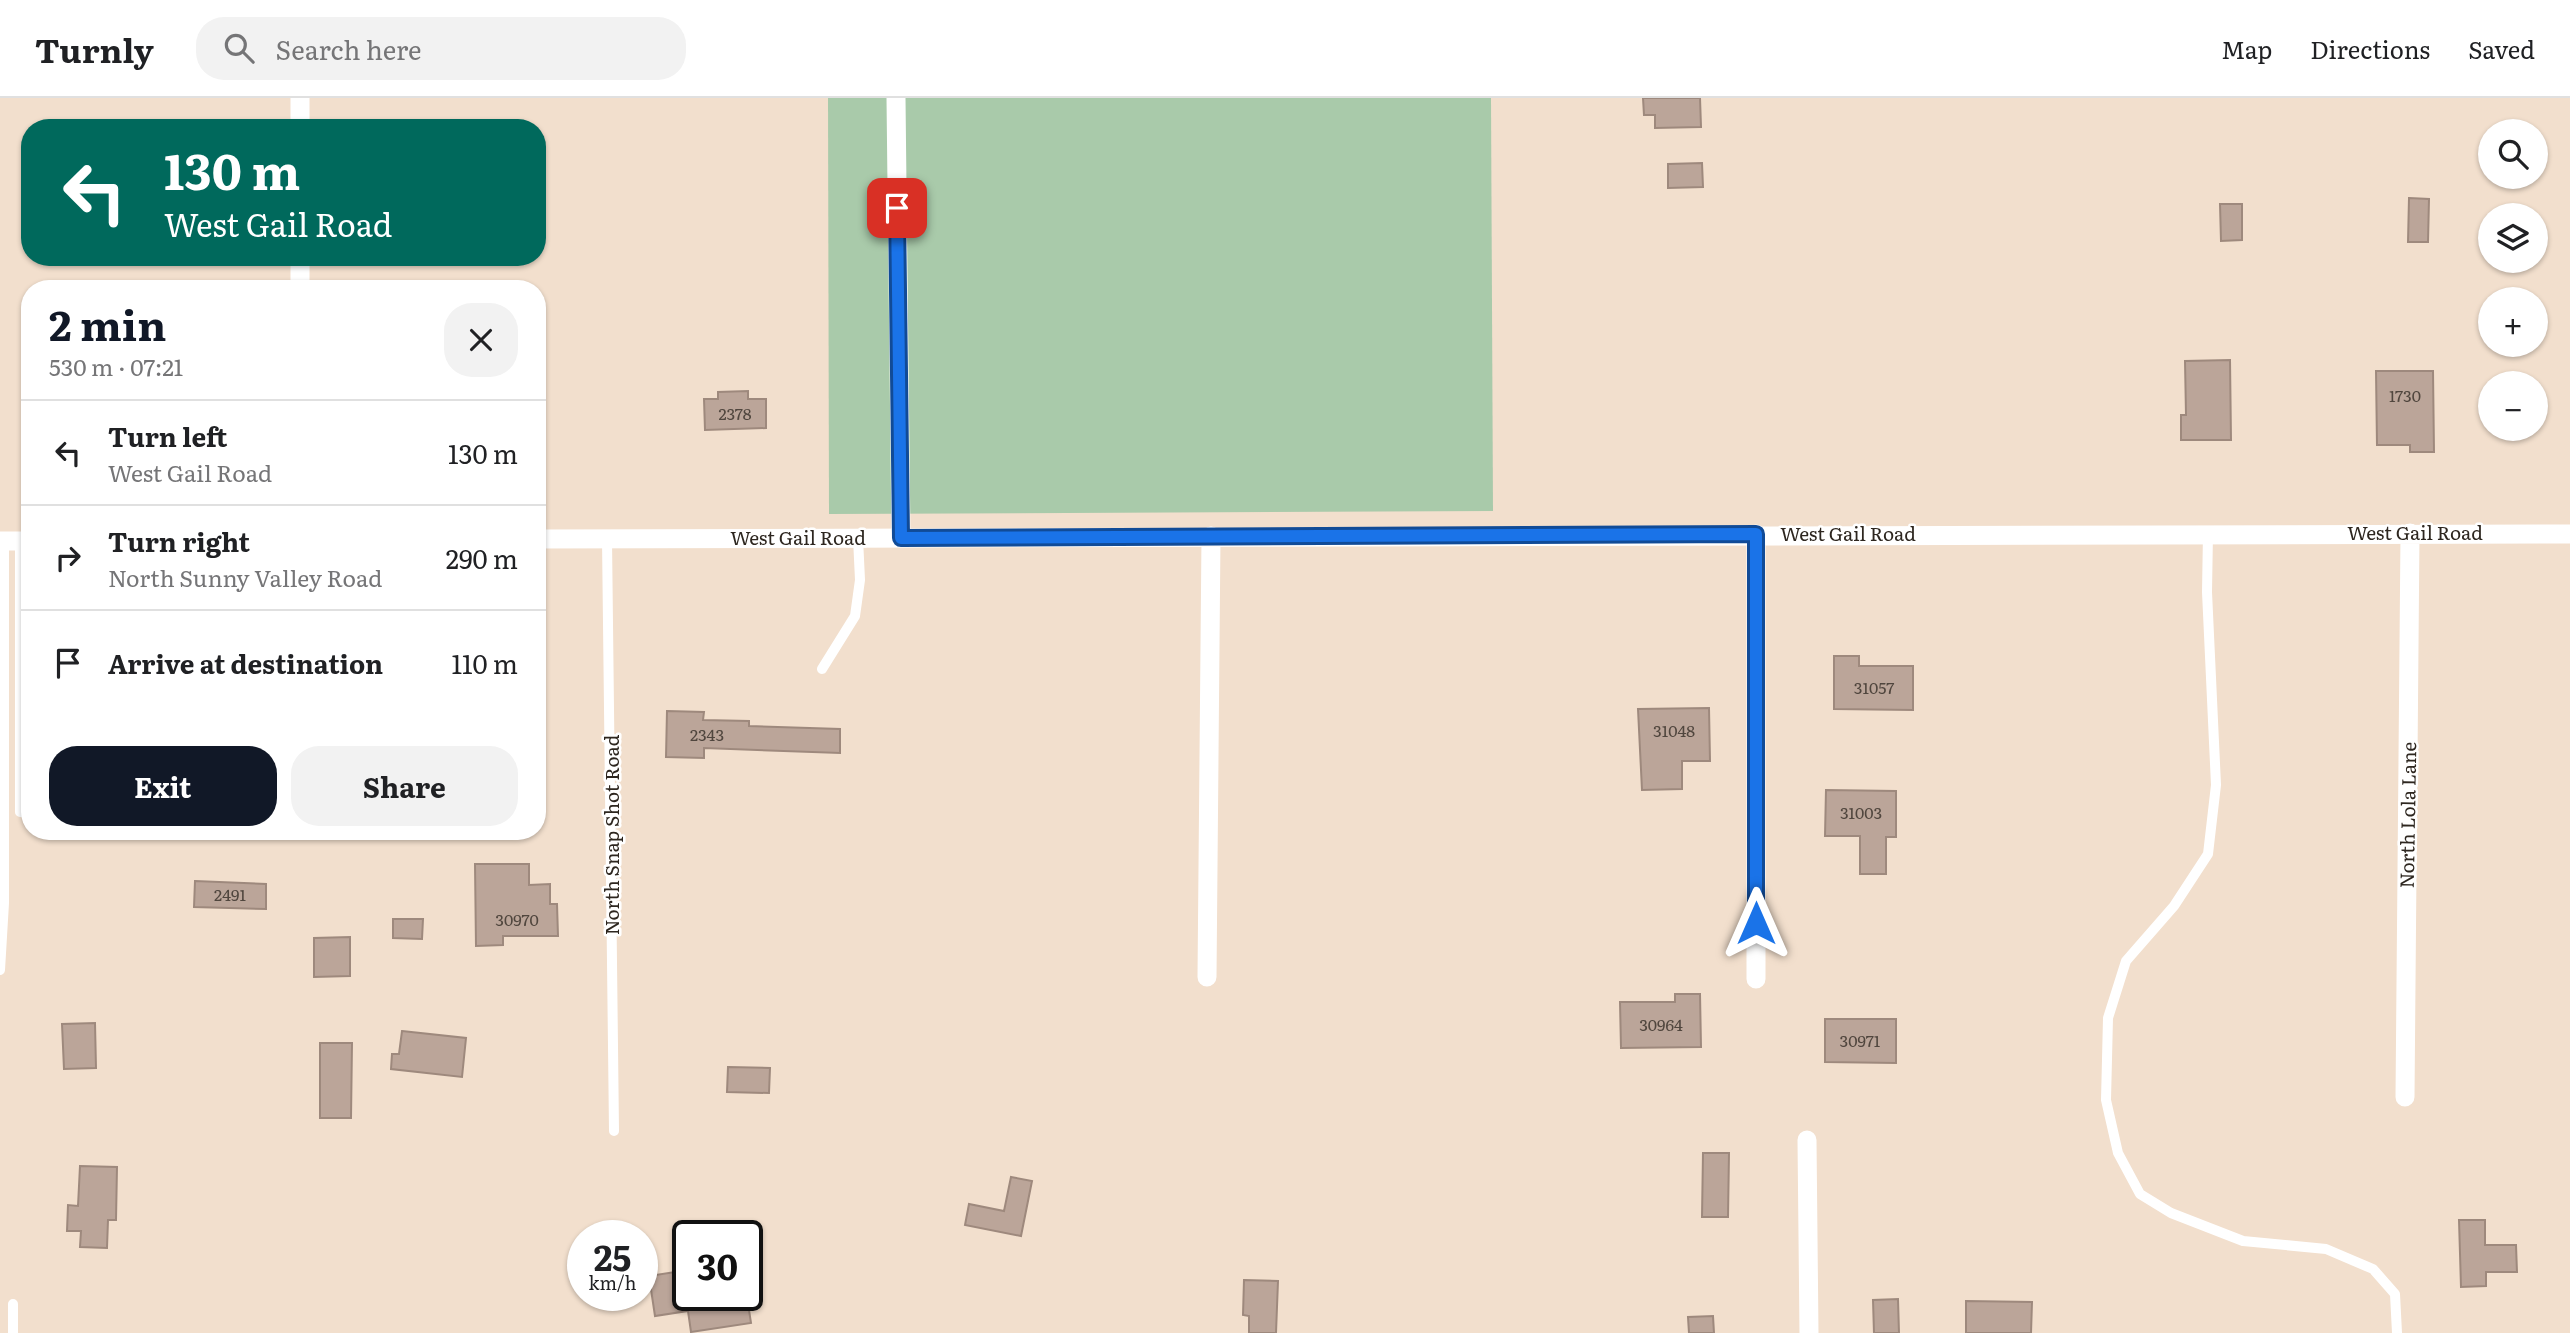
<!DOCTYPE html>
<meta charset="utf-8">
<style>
body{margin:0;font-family:Literata,serif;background:#f2f2f2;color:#202124;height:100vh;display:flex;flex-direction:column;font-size:26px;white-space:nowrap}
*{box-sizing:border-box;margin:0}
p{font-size:23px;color:#757577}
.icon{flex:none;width:38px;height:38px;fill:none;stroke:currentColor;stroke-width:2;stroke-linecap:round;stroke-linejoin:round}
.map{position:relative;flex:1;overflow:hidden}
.panel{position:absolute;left:21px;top:182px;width:525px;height:560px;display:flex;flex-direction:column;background:#fff;border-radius:28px;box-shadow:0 2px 5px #0004}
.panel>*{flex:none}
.top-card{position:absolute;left:21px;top:21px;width:525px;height:147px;border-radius:28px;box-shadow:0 2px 5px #0004;background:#00695c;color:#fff;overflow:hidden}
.tools{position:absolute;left:2478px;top:21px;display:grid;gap:14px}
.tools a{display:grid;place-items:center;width:70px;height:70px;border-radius:50%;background:#fff;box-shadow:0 2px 5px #0004;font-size:35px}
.speed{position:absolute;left:567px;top:1122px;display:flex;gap:14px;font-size:35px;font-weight:700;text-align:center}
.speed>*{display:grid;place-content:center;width:91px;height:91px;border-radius:50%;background:#fff;box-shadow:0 2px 5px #0004;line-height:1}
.speed small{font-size:18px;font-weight:400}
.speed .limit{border:4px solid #111;border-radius:10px;background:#fff;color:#111}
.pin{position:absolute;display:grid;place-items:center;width:60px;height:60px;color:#fff;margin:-30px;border-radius:14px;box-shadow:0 4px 10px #0006}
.me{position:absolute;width:77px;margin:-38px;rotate:0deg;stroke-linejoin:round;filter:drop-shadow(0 0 5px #0008)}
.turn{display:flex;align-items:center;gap:24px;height:147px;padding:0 28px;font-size:32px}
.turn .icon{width:91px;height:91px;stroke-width:2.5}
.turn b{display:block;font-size:49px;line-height:60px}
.round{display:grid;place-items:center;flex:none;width:74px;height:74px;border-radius:28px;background:#f2f2f2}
.summary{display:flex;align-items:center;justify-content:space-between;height:119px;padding:0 28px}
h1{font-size:42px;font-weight:700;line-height:52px;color:#111827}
.button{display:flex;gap:14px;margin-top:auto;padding:14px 28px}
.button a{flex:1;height:80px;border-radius:28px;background:#111827;color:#fff;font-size:28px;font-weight:700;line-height:80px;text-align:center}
.button a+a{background:#f2f2f2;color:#202124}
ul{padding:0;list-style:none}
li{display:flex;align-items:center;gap:21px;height:105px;padding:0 28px;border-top:2px solid #e0e0e0}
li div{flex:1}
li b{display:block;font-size:26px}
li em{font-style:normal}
header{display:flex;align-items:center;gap:42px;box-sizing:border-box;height:98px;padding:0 35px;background:#fff;border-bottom:2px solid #e0e0e0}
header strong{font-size:33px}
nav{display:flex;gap:38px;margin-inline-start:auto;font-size:24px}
.search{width:490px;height:63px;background:#f2f2f2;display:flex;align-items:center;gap:18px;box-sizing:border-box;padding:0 24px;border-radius:28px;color:#757577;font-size:26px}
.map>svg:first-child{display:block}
.green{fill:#a9caaa}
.building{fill:#bba599;stroke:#9e897d;stroke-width:2}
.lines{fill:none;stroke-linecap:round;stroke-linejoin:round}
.service{stroke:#fff;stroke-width:10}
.minor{stroke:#fff;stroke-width:19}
.route-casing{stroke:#114b97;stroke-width:18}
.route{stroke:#1a73e8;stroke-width:12}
.labels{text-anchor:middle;stroke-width:5;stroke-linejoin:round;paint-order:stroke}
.number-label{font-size:16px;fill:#50463e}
.street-label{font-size:19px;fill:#2d261f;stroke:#fff}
</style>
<header>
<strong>Turnly</strong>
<div class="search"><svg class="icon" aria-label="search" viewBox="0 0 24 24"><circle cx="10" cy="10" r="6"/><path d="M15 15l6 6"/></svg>Search here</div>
<nav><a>Map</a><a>Directions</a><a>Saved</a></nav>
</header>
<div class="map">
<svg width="2570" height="1235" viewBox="0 0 2570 1235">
<rect width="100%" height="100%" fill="#f2dfcd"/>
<path class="green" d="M828,0H1491L1493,413L829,416Z"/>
<path class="building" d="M1643,0H1700L1701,29L1655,30V17H1644Z
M1702,65L1703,89L1668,90V66Z
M2409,100L2429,101L2428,144H2408Z
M2220,106H2242V142L2221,143Z
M2230,262L2231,342H2181V317H2186L2185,263Z
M2376,273H2433L2434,354H2410V347H2377Z
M748,293V301H766V330L705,332L704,301H718V294Z
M1834,558H1859V568H1913V612L1834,611Z
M1709,610L1710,663H1682V691L1642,692L1638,611Z
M667,613L704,614L703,622L749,623V628L840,631V655L704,650V660L666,659Z
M1826,692L1896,693V739H1886V776H1860V738H1825Z
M475,766H529V787L550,786V806H557L558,838H503V847L476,848Z
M195,783L266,786V811L194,809Z
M393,821H423L422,841L393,840Z
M350,839V878L314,879V840Z
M1675,896H1700L1701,949L1621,950L1620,904H1675Z
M1825,921H1896V965L1825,964Z
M95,925L96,970L64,971L62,926Z
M402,933L466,940L462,979L391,971L392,956H399Z
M320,945H352L351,1020H320Z
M728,969L770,970L769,995L727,994Z
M1703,1055H1729L1728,1119H1702Z
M80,1068L117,1069L116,1122H108L107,1150L80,1149L81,1133H67L68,1107L78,1108Z
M1011,1079L1032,1083L1021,1138L965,1127L969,1106L1004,1113Z
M2459,1122H2485V1147H2516L2517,1174H2486V1188L2461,1189Z
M688,1172V1197H731V1201L747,1199L751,1225L691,1234L688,1213L655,1218L649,1178Z
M1244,1182L1278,1183L1276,1235H1249V1218L1243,1217Z
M1898,1201L1899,1235H1874L1873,1202Z
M1966,1203L2032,1204L2031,1235H1966Z
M1713,1218L1714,1235H1689L1688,1219Z"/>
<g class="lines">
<path class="service" d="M2208,435L2207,494L2216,687L2208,756L2174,808L2126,863L2108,920L2106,1002L2118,1055L2140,1096L2171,1115L2243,1143L2326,1151L2373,1171L2395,1196L2397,1235
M607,441L614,1033
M20,443V714H30
M822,571L855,518L860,482L858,440
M0,872L4,805V443
M13,1235V1206"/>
<path class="minor" d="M896,0L901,440
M300,30V0
M300,191V159
M1756,436V881
M537,441L2570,436
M0,443H30
M1207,879L1211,438
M2405,999L2410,435
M1807,1042L1809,1235"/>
</g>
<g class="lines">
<defs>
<path id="route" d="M897,110L901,440L1756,436V825"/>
</defs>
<use href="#route" class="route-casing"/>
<use href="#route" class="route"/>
</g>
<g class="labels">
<g class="number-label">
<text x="2405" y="304">1730</text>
<text x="735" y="322">2378</text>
<text x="1874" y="596">31057</text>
<text x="1674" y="639">31048</text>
<text x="707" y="643">2343</text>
<text x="1861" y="721">31003</text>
<text x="230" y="803">2491</text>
<text x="517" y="828">30970</text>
<text x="1661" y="933">30964</text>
<text x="1860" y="949">30971</text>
</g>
<g class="street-label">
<text x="2415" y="442">West Gail Road</text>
<text x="1848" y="443">West Gail Road</text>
<text x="798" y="447">West Gail Road</text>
<text transform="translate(2408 717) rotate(-89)" y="7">North Lola Lane</text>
<text transform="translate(612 737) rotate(-90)" y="7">North Snap Shot Road</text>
</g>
</g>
</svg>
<div class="tools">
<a><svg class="icon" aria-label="search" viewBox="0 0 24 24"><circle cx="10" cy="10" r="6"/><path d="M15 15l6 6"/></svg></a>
<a><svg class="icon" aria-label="layers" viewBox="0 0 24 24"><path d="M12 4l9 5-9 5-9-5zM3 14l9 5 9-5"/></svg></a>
<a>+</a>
<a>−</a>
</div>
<div class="speed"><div>25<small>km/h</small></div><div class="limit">30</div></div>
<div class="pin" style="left:897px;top:110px;background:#d93025"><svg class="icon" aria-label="arrive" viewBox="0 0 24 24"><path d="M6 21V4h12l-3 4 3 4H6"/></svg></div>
<svg class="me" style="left:1756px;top:825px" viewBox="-20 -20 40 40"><path d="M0-17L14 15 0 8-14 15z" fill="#1a73e8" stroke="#fff" stroke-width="4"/></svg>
<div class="top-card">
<div class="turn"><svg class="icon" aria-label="left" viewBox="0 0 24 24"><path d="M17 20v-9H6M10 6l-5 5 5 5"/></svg><div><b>130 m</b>West Gail Road</div></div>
</div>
<section class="panel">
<div class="summary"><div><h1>2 min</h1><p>530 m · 07:21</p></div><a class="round"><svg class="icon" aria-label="close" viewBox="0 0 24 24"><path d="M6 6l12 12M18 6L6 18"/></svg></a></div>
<ul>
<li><svg class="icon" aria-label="left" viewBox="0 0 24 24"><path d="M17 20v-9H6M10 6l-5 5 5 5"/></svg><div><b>Turn left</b><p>West Gail Road</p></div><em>130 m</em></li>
<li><svg class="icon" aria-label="right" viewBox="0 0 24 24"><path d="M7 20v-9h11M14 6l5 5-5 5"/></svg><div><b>Turn right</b><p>North Sunny Valley Road</p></div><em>290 m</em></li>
<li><svg class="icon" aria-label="arrive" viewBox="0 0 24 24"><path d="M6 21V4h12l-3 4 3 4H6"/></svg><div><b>Arrive at destination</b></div><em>110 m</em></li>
</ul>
<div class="button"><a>Exit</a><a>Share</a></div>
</section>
</div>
